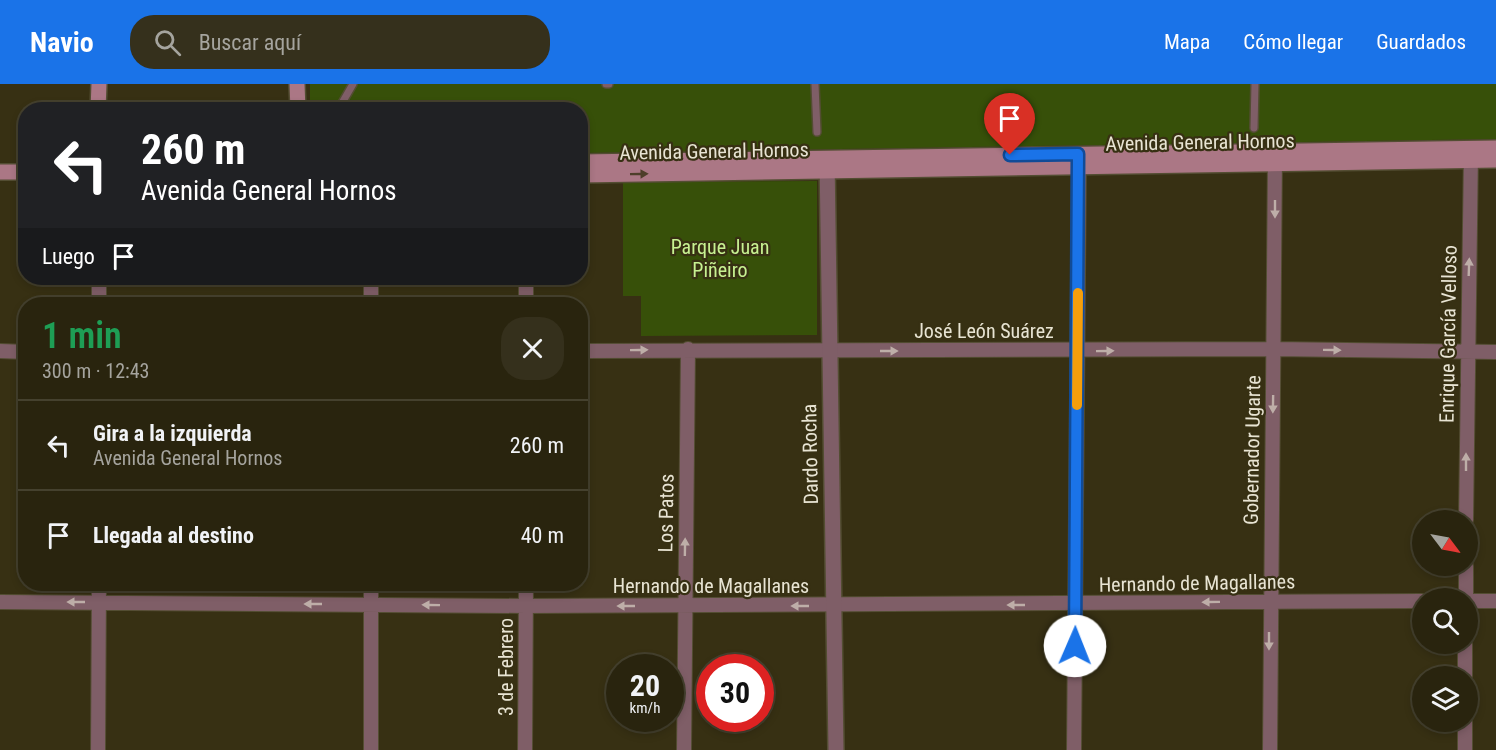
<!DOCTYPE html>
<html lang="es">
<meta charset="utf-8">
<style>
body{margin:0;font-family:"Roboto Condensed",sans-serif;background:#35301c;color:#f1f3f6;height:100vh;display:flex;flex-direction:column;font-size:22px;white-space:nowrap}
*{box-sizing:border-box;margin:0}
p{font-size:20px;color:#a5a49e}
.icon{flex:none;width:33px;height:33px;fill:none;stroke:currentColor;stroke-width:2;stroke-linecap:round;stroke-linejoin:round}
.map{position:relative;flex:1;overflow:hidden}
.drawer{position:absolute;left:18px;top:213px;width:570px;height:294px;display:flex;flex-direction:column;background:#29240e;border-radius:24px;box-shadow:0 3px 9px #0003,0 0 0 2px #45412e}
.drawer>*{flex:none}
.guide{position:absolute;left:18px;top:18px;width:570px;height:183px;border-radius:24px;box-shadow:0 3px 9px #0003,0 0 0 2px #45412e;background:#202124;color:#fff;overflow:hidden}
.needle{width:39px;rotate:122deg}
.buttons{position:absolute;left:1412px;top:426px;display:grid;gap:12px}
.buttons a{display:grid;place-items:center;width:66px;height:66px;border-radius:50%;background:#29240e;box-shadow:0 3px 9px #0003,0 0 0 2px #45412e;font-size:30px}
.speed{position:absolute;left:606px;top:570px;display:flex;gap:12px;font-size:30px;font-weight:700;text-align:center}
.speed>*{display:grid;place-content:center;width:78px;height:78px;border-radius:50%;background:#29240e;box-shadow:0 3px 9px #0003,0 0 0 2px #45412e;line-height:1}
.speed small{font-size:15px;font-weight:400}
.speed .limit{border:9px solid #d22;background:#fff;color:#111}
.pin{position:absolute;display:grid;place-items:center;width:51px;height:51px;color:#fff;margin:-62px -26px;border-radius:50% 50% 50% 0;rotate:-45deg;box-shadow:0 0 6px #0007}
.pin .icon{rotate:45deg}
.me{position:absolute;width:66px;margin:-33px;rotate:1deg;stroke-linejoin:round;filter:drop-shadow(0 0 4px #0008)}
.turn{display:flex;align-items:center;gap:21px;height:126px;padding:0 24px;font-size:27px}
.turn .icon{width:78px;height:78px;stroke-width:2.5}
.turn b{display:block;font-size:42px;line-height:51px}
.then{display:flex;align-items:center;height:57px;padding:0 24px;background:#0003;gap:12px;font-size:22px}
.round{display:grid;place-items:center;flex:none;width:63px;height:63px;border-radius:24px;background:#35301c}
.head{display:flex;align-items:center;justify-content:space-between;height:102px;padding:0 24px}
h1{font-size:36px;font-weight:600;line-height:45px;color:#1e9e55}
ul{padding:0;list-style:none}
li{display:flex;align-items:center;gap:18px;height:90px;padding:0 24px;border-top:2px solid #45412e}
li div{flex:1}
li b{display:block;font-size:22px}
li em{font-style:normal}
header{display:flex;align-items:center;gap:36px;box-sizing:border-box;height:84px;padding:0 30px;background:#1a73e8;color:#fff}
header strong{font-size:28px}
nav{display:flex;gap:33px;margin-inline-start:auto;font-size:21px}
.search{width:420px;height:54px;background:#35301c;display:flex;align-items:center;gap:15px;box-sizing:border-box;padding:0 21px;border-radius:24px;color:#a5a49e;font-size:22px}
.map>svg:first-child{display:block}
.green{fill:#375009}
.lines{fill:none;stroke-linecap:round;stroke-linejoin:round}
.service-casing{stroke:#534d32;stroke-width:10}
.minor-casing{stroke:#534d32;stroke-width:16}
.tertiary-casing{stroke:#534d32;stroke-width:18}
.secondary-casing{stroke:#534d32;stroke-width:18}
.service{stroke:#7f5e67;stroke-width:7}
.minor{stroke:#7f5e67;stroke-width:14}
.tertiary{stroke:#7f5e67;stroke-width:15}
.secondary{stroke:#ab7785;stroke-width:15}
.oneway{fill:#4e3e2a}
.oneway2{fill:#beaea8}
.route-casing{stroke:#114b97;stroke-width:15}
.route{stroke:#1a73e8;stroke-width:10}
.slow{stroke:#f59e0b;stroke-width:10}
.labels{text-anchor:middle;stroke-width:4.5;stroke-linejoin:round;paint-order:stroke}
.street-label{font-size:20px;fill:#e8e4d3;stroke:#373013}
.park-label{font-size:20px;fill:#c7f191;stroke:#373013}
</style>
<header>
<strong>Navio</strong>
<div class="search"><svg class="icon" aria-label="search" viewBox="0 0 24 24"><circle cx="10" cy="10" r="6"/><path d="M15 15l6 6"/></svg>Buscar aquí</div>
<nav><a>Mapa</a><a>Cómo llegar</a><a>Guardados</a></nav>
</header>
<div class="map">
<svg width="1496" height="666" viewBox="0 0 1496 666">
<rect width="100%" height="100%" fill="#373013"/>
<path class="green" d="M310,0H1496V55L581,69L580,26L310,25Z
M817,97V251L641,252V212H623V98Z"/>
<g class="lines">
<defs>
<path id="service" d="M606,0H609
M815,0L817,48
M338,26L353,0
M1254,44L1255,0"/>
<path id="minor" d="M99,194V220
M371,194V220
M526,194V220
M0,267L26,268
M580,267L1273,265L1496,268
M1466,436L1471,67
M371,500V666
M1466,514V482
M1467,517H1496
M0,518L525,522L1422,517
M1465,592V560
M98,666L99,500
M525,666L526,500
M684,666L688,265
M1074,666L1079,74
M1270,666L1275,69
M1465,666V638"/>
<path id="tertiary" d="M827,75L836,666"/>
<path id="secondary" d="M297,0L298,26
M98,26L99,0
M580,78L1496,64
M0,88H26
M580,91L1496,76"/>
</defs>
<use href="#service" class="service-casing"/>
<use href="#minor" class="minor-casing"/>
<use href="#tertiary" class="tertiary-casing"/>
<use href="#secondary" class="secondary-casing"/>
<use href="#service" class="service"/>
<use href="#minor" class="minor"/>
<use href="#tertiary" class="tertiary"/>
<use href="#secondary" class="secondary"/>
</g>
<defs><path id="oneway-solid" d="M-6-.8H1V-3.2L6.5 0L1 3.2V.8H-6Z" transform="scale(1.5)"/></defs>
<use class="oneway" href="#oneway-solid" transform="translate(639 90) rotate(-1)"/>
<g class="oneway2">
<use href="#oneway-solid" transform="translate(1275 125) rotate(90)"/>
<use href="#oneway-solid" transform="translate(1469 183) rotate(-88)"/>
<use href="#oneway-solid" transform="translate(639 266) rotate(-1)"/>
<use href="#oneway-solid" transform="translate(1332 266) rotate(1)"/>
<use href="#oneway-solid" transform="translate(889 267)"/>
<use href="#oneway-solid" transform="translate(1105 267) rotate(-1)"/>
<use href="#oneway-solid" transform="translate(1273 320) rotate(91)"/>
<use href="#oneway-solid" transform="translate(1466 378) rotate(-90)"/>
<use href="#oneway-solid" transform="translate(685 463) rotate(-89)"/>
<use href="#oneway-solid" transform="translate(76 518) rotate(-180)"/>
<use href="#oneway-solid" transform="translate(1211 518) rotate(179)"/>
<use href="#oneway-solid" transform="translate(313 520) rotate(-180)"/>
<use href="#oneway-solid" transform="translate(431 521) rotate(-179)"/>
<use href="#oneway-solid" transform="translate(1016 521) rotate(180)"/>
<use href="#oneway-solid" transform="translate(626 522) rotate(180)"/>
<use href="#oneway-solid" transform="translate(800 522) rotate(-180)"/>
<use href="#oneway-solid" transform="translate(1269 557) rotate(90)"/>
</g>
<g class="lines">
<defs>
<path id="route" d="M1010,71L1078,70L1075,562"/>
</defs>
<use href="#route" class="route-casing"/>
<use href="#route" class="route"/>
<path class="slow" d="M1077,321L1078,209"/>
</g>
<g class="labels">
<g class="street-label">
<text transform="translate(1200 58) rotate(-1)" y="7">Avenida General Hornos</text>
<text transform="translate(714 67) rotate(-1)" y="7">Avenida General Hornos</text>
<text x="984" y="254">José León Suárez</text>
<text transform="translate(1448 250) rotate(-89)" y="7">Enrique García Velloso</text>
<text transform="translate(1252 366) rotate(-89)" y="7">Gobernador Ugarte</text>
<text transform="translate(810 370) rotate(-91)" y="7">Dardo Rocha</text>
<text transform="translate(666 429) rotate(-89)" y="7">Los Patos</text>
<text transform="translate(1197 499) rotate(-1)" y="7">Hernando de Magallanes</text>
<text x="711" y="509">Hernando de Magallanes</text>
<text transform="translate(506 583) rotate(-90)" y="7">3 de Febrero</text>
</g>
<g class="park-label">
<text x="720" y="170">Parque Juan<tspan x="720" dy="23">Piñeiro</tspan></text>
</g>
</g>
</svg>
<div class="buttons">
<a><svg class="needle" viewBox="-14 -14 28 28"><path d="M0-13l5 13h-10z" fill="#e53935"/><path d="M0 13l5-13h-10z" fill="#a5a49e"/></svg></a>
<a><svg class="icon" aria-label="search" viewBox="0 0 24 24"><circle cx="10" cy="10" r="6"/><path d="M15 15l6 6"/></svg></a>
<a><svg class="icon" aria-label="layers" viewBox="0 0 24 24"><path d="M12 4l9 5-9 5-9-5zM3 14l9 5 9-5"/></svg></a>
</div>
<div class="speed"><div>20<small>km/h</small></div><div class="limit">30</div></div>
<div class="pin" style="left:1010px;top:71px;background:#d93025"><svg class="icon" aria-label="arrive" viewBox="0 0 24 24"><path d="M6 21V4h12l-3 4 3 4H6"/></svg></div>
<svg class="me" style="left:1075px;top:562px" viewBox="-20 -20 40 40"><circle r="19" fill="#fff"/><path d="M0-13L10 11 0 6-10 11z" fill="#1a73e8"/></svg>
<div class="guide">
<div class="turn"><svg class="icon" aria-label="left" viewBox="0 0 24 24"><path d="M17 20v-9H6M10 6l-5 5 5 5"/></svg><div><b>260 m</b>Avenida General Hornos</div></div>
<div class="then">Luego<svg class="icon" aria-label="arrive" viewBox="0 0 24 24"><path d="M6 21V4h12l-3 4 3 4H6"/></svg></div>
</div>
<section class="drawer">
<div class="head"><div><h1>1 min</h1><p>300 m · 12:43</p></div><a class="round"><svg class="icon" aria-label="close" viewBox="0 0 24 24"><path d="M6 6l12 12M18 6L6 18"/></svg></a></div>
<ul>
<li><svg class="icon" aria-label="left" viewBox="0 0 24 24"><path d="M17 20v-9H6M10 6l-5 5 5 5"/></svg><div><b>Gira a la izquierda</b><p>Avenida General Hornos</p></div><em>260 m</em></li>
<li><svg class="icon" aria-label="arrive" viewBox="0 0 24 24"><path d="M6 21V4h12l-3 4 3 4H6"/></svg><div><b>Llegada al destino</b></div><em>40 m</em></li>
</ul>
</section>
</div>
